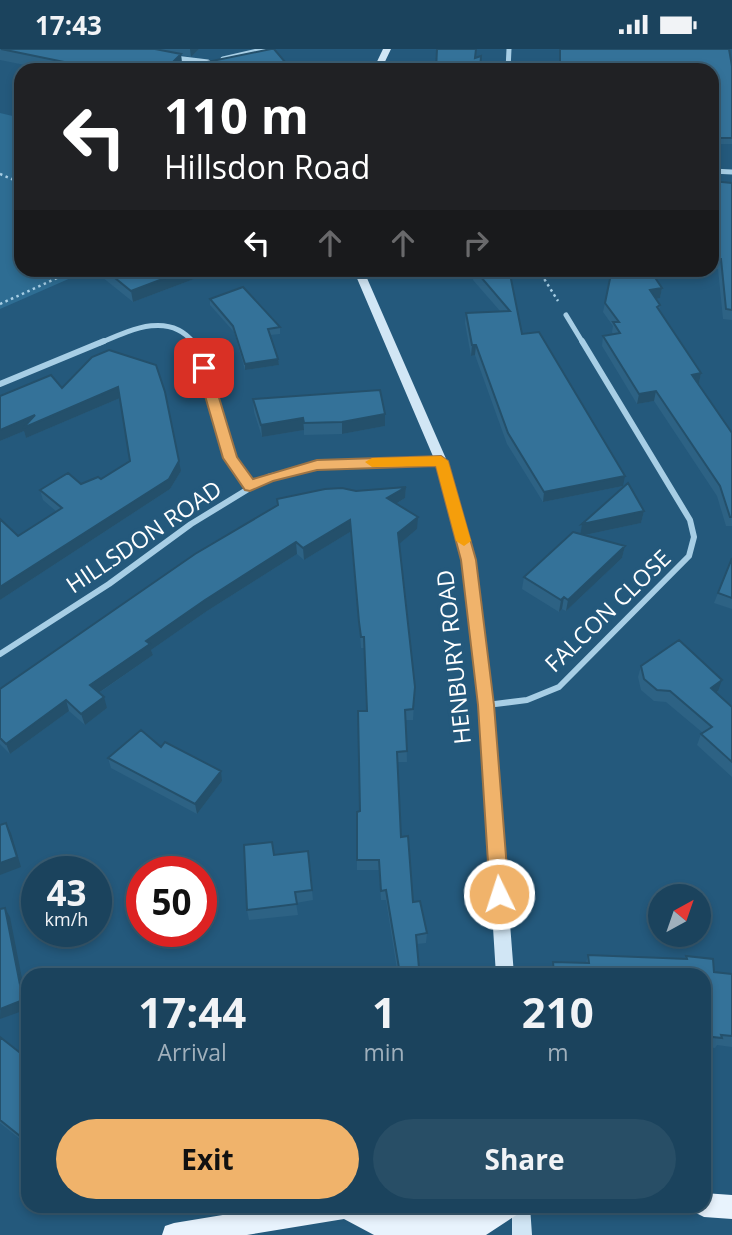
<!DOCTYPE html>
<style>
body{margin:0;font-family:"Open Sans",sans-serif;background:#284e66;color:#f1f3f6;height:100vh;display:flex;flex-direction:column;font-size:26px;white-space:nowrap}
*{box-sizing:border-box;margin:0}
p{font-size:23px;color:#a0b0bc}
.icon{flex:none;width:38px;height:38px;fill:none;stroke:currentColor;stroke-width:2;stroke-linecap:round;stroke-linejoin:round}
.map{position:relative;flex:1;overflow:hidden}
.panel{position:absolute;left:21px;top:919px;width:690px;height:245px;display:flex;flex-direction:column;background:#1b435d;border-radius:21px;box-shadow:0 4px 10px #0003,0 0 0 2px #395c72}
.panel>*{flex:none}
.hud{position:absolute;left:14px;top:14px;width:705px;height:214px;border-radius:21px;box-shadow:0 4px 10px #0003,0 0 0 2px #395c72;background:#202124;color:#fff;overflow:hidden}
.needle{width:46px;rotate:40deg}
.buttons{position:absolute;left:648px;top:835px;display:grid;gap:14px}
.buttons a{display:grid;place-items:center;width:63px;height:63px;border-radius:50%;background:#1b435d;box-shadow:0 4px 10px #0003,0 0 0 2px #395c72;font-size:35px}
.speed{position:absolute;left:21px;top:807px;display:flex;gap:14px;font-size:35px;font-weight:700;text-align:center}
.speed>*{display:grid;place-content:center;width:91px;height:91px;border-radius:50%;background:#1b435d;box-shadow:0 4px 10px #0003,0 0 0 2px #395c72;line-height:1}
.speed small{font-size:18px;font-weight:400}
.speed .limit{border:10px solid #d22;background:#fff;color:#111}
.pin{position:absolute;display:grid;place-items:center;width:60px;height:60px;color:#fff;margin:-30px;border-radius:14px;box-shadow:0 4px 10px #0006}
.me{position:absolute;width:77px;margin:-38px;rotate:356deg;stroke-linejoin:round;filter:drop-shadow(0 0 5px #0008)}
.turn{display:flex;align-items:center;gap:24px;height:147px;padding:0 35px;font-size:32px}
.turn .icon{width:91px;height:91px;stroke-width:2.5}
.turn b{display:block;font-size:49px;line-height:60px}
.lanes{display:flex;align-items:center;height:66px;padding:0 35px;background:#0003;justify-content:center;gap:35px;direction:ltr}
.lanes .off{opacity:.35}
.eta{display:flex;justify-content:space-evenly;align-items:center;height:119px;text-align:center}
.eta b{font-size:42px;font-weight:700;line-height:49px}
.primary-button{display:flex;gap:14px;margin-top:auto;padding:14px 35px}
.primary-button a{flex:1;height:80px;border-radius:42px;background:#f0b36b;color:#111;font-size:28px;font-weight:700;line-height:80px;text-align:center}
.primary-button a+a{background:#284e66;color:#f1f3f6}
.status{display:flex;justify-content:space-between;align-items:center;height:49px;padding:0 35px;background:#1b435d;direction:ltr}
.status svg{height:19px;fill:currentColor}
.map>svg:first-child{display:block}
.green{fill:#2e6d93}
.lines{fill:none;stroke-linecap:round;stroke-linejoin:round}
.path{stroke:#a7cee5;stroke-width:2.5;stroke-dasharray:2.5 3.5;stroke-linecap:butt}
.minor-far1{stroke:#a7cee5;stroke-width:5}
.minor{stroke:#a7cee5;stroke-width:6}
.secondary{fill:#d1e6f5;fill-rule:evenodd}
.primary{fill:#e8f3fd;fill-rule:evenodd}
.wall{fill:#2d6284}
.shaded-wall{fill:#24506b}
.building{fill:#347299;stroke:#24506b;stroke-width:2}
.route{fill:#f0b36b;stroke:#9c7446;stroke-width:2}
.slow{fill:#f59e0b}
.labels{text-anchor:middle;stroke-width:7;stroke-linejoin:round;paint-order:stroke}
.street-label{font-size:23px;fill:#fff;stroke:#24597c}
</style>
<div class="status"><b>17:43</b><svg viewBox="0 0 49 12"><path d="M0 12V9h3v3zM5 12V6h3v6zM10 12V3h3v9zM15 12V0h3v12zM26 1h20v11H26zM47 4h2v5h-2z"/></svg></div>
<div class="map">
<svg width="732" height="1186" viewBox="0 0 732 1186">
<rect width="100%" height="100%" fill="#24597c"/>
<path class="green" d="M0,64L21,69V220L89,221L0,260Z"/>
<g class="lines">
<path class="path" d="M0,125L21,134
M538,220L558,252
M0,255L77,220"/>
<path class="minor-far1" d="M175,9L208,13
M223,10L266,0
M508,21L509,0
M712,122L732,123
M566,266L583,294
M100,294C130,281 169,262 194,294"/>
<path class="minor" d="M193,292L230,409L250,437
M0,335L104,292
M0,605L109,535L191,475L268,428L317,416L441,412
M487,656L527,651L559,638L689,507L694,488L690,471L582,292"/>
<path class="secondary" d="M383,0H391L381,21H373Z
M353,220H363L447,412L476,511L493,656L514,926H496L479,656L462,511L435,412Z
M512,1157H530L532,1186H512Z"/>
<path class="primary" d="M704,1144L732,1146V1170L704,1168L696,1164L692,1157H704Z
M277,1157H369L384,1165L480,1163L489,1157H522L518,1165L486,1186H374L344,1170L247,1186H162L165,1177L174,1174Z"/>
</g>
<path class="wall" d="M0,0H199L191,8L181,6L182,16L181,18L274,0L291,21H50L0,11Z
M559,0H729L732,17V95H717L716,91H712V21H559Z
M712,132L732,134V271L723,270L718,220H713L712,214Z
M92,220H202V227L133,253Z
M474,220H509L522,285L623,437L543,453L507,395L475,306L471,307L465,274L466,264L500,262L473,231Z
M654,227L662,239L660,249H655L660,256L659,261L701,324L699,334H697L732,384V477H726L717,447L654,352L637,355L602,297L603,287L613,286L612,283L613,277L603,263L605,254Z
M210,250L280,278V285L270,286L279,316L245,321L234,283L210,256Z
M92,308L181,422L170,440L0,551V470L18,487L57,463L43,451L40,441L81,435L101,430L130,412L120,349L26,389L24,382L0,392V347L62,339Z
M253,350L385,377L342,385L304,386V381L262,388L254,363Z
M406,438L405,449L396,455L417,480L399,495L415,638L413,671H406L407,713H397L401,788L413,853L427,884L426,894L417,895L419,919L418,926H354L397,920L386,851H381L379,821H357V763L360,762L366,662L364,599H361L360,585L350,483L304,511L297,505L207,562L151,601L153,606L99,644L107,659L85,676L69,662L10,705L0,695V640L356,442Z
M644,462L641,474L585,486L625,497L622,509L566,562L562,560L559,563L522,540L524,528L581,485L582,475Z
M732,509V560L714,554Z
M641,617L718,642L716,644L732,658V728L697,696L701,685L703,684L666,653L654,652L641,641L638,628Z
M161,698L222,732L197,765L111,719L108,709Z
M274,806L312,841L313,851L296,854L298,866L249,871L247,861Z
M588,906L685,910L686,907L714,923L732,925V998L717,996L715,999L704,998V926H550L553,913L586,914Z
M0,988L28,1010V1091L25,1094L0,1074Z"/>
<path class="shaded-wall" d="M190,0H199L191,8Z
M181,5L182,16L178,21H165Z
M189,220H202V227L133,253L131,242Z
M662,239L660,249L648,251L650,241Z
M472,296H476L475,306L471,307Z
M278,310L279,316L245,321V315Z
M701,324L699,334L689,336L692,326Z
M118,338L120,349L26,389L24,382L0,392V381L35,366Z
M656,342L654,352L637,355L639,345Z
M385,365V377L342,385V373Z
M303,369L304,381L262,388L261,376Z
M179,412L181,422L170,440L0,551V538Z
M625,427L623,437L543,453L544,443Z
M406,438L405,449L386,461L387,449Z
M644,462L641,474L580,487L582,475Z
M418,468L417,480L398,496V484Z
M350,471V483L304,511L303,499Z
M296,493L297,505L207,562L151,601L153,606L94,647L90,636L146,592L205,551Z
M625,497L622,509L566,562L568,551Z
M564,548L562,560L559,563L561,551Z
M722,631L718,642L707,650L711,639Z
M104,648L107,659L85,676L81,665Z
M66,651L69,662L10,705L6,695Z
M221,722L222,732L197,765L195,755Z
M6,774L11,784L21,818L0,826V814Z
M5,859L10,868L28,960L0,970Z
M25,1080L28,1085V1091L25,1094L20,1087Z"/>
<path class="building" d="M1,0H155L181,5L165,21H103Z
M271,0H274L291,20L168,21Z
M437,0H476L475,9L481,7L480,21H436Z
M560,0H729L732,17V89H718L717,85H712V21H583L560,20Z
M712,132L732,134V261L726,260L721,210H716L712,187Z
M104,220H189L131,242Z
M474,220H509L522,285L539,283L625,427L544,443L508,384L476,296H472L466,264L510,262Z
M612,220H656L654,227L662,239L650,241L660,256L657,258L701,324L692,326L732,384V468H730L720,437L656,342L639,345L603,287L620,284L613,273H619L605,254Z
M243,238L280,278L268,280L278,310L245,315L233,277L210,250Z
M109,301L156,316L165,343L179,412L169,430L0,538V470L18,487L62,459L40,441L68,424L81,435L98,428L101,430L130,412L118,338L23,379L35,366L0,381V347L51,326L62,339L92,308Z
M380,341L385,365L342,373L304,374L303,369L261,376L253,350Z
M628,434L644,462L582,475Z
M406,438L387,449L418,468L398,484L415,638L413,660L405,661L407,702L397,703L401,788L408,787L413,853L420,852L427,884L416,886L419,919L400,921L401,926H354L399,919L386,841L381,842L379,811H357V763L360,762L358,662H367L364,588H361L359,573L350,471L303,499L296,493L205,551L146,592L150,595L90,636L104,648L81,665L66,651L6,695L0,689V640L195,505L278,456L277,450L325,440L342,439L356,442Z
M573,483L625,497L568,551L564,548L561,551L524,528Z
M732,509V549L718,544Z
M679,591L722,631L711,639L732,658V713L701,685L712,678L670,642L657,641L644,630L641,617Z
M141,681L161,698L165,693L221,722L195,755L108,709Z
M6,774L17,808L0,814V776Z
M272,793L274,806L308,802L312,841L295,843L297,855L247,861L244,796Z
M5,859L23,951L0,960V860Z
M588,906L687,910L686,907L713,910L714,923L732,925V987L721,986L722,989L704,987V926H554L553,913L589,914Z
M0,988L28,1010V1083L25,1080L20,1087L0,1071Z"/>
<path class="route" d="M204,315L210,319L237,408L253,430L317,411L441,407L448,412L476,511L494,656L509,845L506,851L499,853L493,851L490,845L478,656L461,511L436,417L317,421L273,432L250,442L245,441L223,409L197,319Z"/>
<path class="slow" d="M441,407L448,412L471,492L464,497L456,492L436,417L372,418L365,413L372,409Z"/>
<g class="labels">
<g class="street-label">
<text transform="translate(144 488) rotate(-34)" y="8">HILLSDON ROAD</text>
<text transform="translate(608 562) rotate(-44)" y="8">FALCON CLOSE</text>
<text transform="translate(454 608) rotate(-96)" y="8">HENBURY ROAD</text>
</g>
</g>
</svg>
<div class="buttons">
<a><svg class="needle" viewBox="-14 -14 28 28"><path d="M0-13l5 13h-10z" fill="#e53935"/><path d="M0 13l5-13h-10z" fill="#a0b0bc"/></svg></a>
</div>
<div class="speed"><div>43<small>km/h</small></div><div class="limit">50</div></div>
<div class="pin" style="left:204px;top:319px;background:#d93025"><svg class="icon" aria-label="arrive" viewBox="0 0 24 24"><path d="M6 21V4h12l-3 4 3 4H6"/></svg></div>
<svg class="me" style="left:499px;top:845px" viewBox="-20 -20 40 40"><circle r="17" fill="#f0b36b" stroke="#fff" stroke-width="3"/><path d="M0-11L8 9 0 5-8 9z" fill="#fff"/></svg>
<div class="hud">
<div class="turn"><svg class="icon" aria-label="left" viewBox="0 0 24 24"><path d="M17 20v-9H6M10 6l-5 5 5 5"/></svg><div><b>110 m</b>Hillsdon Road</div></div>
<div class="lanes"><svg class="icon" aria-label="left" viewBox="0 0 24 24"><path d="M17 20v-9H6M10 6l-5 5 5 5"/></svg><svg class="icon off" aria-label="ahead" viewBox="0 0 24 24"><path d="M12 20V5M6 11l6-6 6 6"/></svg><svg class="icon off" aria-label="ahead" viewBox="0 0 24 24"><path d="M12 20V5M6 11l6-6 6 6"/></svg><svg class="icon off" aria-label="right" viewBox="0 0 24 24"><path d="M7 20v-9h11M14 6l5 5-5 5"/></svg></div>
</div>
<section class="panel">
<div class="eta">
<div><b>17:44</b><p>Arrival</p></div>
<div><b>1</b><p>min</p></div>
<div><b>210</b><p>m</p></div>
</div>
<div class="primary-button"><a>Exit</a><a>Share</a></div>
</section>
</div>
